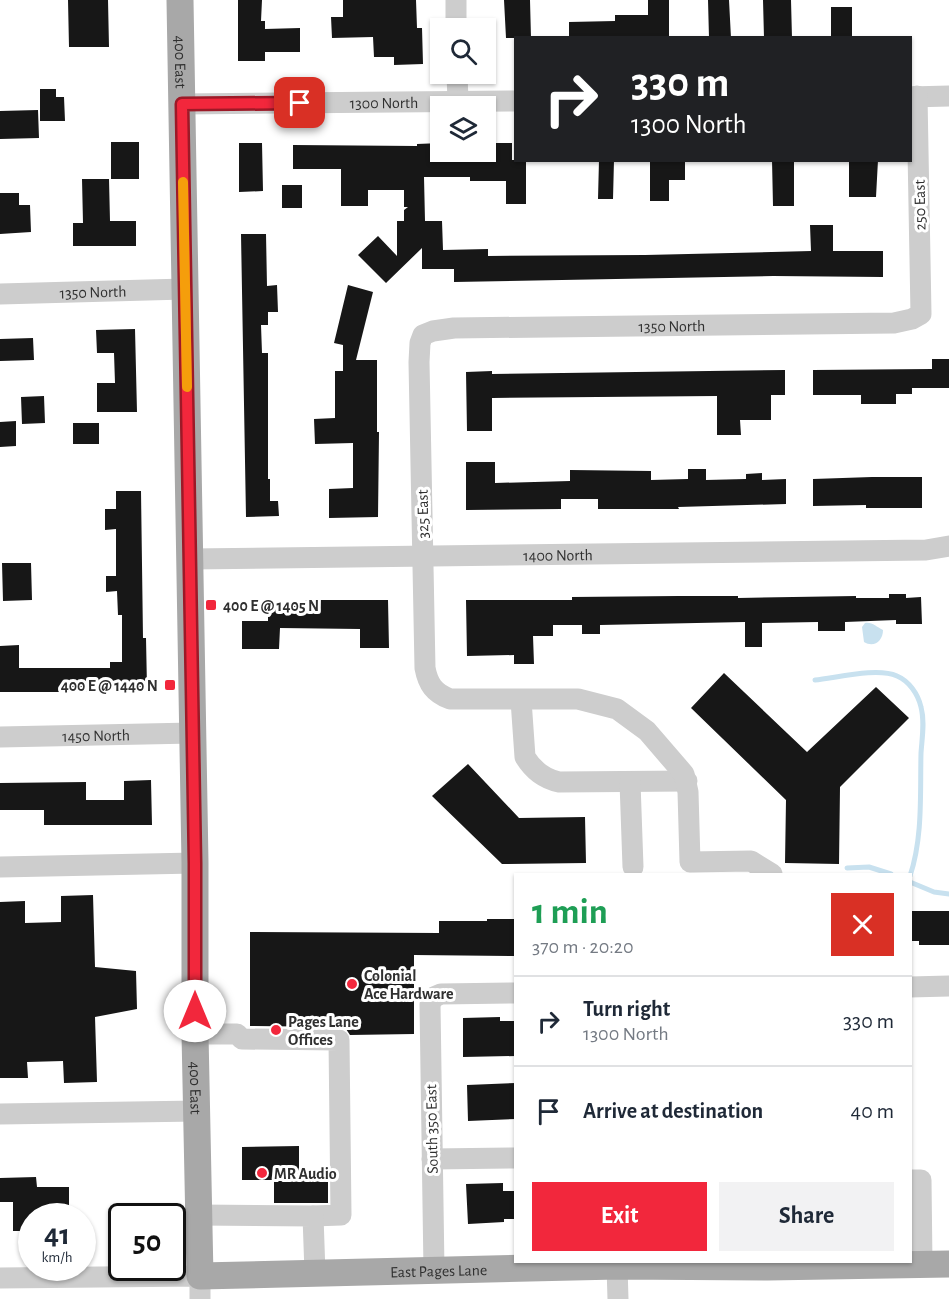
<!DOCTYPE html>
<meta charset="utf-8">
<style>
body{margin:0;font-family:"Alegreya Sans",sans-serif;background:#f2f2f3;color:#1f2937;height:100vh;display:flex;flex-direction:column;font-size:22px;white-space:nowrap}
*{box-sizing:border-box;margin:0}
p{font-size:20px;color:#747a83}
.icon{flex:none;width:33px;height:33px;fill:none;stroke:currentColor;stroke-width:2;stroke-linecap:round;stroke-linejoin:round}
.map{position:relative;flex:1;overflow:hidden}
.drawer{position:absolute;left:514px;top:873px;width:398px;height:390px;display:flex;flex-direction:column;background:#fff;border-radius:0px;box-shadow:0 2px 4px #0004}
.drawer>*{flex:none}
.guide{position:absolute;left:514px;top:36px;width:398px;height:126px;border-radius:0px;box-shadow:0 2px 4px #0004;background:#202124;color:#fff;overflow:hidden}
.buttons{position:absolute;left:430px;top:18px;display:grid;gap:12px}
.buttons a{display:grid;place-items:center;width:66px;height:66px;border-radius:0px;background:#fff;box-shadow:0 2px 4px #0004;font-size:30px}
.speed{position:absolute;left:18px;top:1203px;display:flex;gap:12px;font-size:30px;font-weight:700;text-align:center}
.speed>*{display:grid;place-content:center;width:78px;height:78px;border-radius:50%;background:#fff;box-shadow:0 2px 4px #0004;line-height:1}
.speed small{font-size:15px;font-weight:400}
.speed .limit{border:3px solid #111;border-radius:9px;background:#fff;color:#111}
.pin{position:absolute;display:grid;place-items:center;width:51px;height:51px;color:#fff;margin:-26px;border-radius:12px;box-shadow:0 3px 9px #0006}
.me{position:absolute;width:66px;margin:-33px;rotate:0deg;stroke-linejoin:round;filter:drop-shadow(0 0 4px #0008)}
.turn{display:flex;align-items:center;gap:21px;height:126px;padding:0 18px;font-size:27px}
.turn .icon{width:78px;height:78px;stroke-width:2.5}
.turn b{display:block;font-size:42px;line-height:51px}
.round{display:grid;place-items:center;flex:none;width:63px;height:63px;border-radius:0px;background:#f2f2f3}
.head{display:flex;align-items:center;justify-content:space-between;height:102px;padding:0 18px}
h1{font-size:36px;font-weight:600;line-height:45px;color:#1e9e55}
.primary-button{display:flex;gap:12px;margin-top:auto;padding:12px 18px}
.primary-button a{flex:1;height:69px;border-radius:0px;background:#f2273c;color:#fff;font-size:24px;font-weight:600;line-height:69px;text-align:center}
.primary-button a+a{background:#f2f2f3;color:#1f2937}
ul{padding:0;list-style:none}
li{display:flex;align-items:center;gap:18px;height:90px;padding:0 18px;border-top:2px solid #e0e1e3}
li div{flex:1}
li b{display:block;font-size:22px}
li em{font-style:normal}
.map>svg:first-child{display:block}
.water{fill:#c8e1ef}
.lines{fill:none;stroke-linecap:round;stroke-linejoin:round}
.stream{stroke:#c8e1ef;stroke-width:5}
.building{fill:#171717}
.minor{stroke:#cdcdcd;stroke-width:21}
.major{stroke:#a8a8a8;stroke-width:27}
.route-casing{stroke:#9d1927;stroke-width:15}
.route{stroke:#f2273c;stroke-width:10}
.slow{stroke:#f59e0b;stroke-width:10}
.poi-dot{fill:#f2273c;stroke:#fff;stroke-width:2}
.labels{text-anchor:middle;stroke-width:6;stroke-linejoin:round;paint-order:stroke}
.street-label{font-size:16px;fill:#303030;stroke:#fff}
.poi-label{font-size:16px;font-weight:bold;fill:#303030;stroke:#fff;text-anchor:start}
</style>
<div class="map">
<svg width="949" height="1299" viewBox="0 0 949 1299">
<rect width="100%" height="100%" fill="#fff"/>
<path class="water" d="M865,623C873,622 876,627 883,630C883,641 874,648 864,642L862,627Z"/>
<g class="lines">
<path class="stream" d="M815,680C836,678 877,667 897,676C909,681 918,694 921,707C925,722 922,738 921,753C920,794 923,837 910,876
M847,868L869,867L891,874
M910,882L934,892L949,894"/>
</g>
<path class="building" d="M68,0H108L109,47H69Z
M238,0H262L261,21H265V29L300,28V52H265V61H238Z
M343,0H416L417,28H422L423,64L394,65V57H374L373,37L332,38L331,17H343Z
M504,0H530L531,38H506Z
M648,0H669V38H569V22L615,21V15H648Z
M708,0H729L731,38H709Z
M763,0H791L792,38H764Z
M831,7H852V38H831Z
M40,89H56V97H64L65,121H40Z
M38,110L39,138L0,139V111Z
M111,142H139V179H111Z
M239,143H262L263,191L239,192Z
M441,143V152H486V143H512V160H526V204H506V181H470V177H424L425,221H442L443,250L488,249V256L645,255L811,251L810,225H833V251H883V277L773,276L454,282V269H422V248L386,283L358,255L378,236L397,256V221H404V210L408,207H404V190H368V206H341V169H293V145L417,146V144Z
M599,160H614L613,199H598Z
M650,160H685V180H669V201H650Z
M772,160H794V206H773Z
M849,160H878L876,197H849Z
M82,179H109L110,221H136V246H73V223H83Z
M282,185H302V208H282Z
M0,193H19V205H30L31,232L0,234Z
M241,234H266L267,286L277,285L278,312H268V325H261L262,353H268V479H270V501H278L279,516L246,517Z
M348,285L373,292L356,360H377V432H379L378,517L329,518V489L353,488V443L315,444L314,419L335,418V371H343V345L334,343Z
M135,329L137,412H97V383H115L114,353H97L96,330Z
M33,338L34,360L0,361V339Z
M932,359H949V388H912V394H896V404H861V395H813V370L932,369Z
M785,370V395H771V420H740L741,435H717V396L492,398V431H467L466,372L492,371V374Z
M44,396L45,423L22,424L21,397Z
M16,421V446L0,447V422Z
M73,423H99V444H73Z
M466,462H495V483L570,481V470L651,471V480L688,479V469H706V480L746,479V474L762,473V480L786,479V504L678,507L679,509H598V499H561V509L466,510Z
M872,477H922V508H866V505L813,506V479Z
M116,491H141L143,638H146L147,688L96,689V692H0V646L19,645V668H110V662H122V615H118L117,591L106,592V576H116V529L105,530V509H116Z
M2,563H31L32,600L3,601Z
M889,594H906V598L921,597L922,624H896V620L845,622V631H818V622L762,623V647H745V622L600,625V634H582V625H553V636H533L534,664H514V655L467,656L466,600H572V597L678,596H738V598L856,596V598H889Z
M303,600H388L389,648H360V629L280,628L279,649H242V621H268V603H303Z
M724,673L807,752L876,687L909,718L840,787L839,864L785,863L786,800L691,708Z
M468,764L519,818L585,817L586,863L502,864L432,796Z
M151,780L152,825H44V810H0V783L86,782V800H124V781Z
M93,895L95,967L136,971L137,1009L95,1017L97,1082L64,1083L63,1061L27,1062L28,1078H0V902L25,901V923L61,922V896Z
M910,911H949V945H919V941H910Z
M487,919H516V956L414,955V1034L350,1035L346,1029L339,1027L250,1026V932L439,933V921H487Z
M500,1017V1021H516V1056L463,1057V1018Z
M516,1083V1119L468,1121L467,1085Z
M299,1146V1180L328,1179V1203H274V1180H242V1147Z
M36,1177L37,1187H69V1216H32V1231H13V1202H0V1178Z
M503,1183V1191H516V1219H504V1222L468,1224L466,1184Z"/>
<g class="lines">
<g class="minor">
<path d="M456,0V28"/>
<path d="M457,74L458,101"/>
<path d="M910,97L949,96"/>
<path id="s1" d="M182,104L516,101"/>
<path id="s2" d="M0,294L185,289"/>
<path id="s3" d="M190,559L926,550L949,546"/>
<path d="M521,700L525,757C533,770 545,779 559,782L687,781"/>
<path id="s4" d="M0,737L193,733"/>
<path d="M630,782L633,867"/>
<path d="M0,867L195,863"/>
<path id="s5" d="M772,874L751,861L690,862L688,792L684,774L647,731L617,709L578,699H450C434,693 428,684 425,668L419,362L420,343L423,335L433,331L454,328L894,323L912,319L921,314L917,96"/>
<path d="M910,987L949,986"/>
<path d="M195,1034H237L242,1039L339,1040L341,1215L313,1216"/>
<path d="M0,1114L198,1111"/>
<path d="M432,1159L516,1158"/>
<path d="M910,1180H921L922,1264"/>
<path d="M198,1215L313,1216L315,1273"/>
<path d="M617,1266L618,1299"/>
<path d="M434,1270L430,1004L434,997L441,994L516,993"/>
<path d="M0,1278L200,1276V1299"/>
</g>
<path class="major" id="s6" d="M180,0L195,863V1034L200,1276L617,1266L768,1267L949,1264"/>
</g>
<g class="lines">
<defs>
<path id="route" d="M195,1011V863L182,104L300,103"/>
</defs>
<use href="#route" class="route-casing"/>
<use href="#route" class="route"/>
<path class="slow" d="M183,182L187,387"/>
</g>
<g class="poi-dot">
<rect x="205" y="599" width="12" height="12" rx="3"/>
<rect x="164" y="679" width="12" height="12" rx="3"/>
<circle cx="352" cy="984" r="6"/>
<circle cx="276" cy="1030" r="6"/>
<circle cx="262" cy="1173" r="6"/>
</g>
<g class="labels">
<g class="street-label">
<text dy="6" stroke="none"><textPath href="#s6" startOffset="62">400 East</textPath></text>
<text dy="6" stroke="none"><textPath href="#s1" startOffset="202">1300 North</textPath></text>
<text transform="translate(919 205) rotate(-91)" y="6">250 East</text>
<text dy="6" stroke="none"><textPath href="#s2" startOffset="93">1350 North</textPath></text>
<text dy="6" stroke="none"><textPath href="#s5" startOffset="1062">1350 North</textPath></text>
<text transform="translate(422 514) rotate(-91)" y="6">325 East</text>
<text dy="6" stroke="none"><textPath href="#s3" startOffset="368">1400 North</textPath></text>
<text dy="6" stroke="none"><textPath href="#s4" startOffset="96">1450 North</textPath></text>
<text dy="6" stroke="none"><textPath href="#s6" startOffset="1088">400 East</textPath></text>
<text transform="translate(431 1129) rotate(-91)" y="6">South 350 East</text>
<text dy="6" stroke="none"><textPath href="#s6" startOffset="1515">East Pages Lane</textPath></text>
</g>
<g class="poi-label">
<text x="223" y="611">400 E @ 1405 N</text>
<text x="158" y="691" text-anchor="end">400 E @ 1440 N</text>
<text x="364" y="981">Colonial<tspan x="364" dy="18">Ace Hardware</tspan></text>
<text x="288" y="1027">Pages Lane<tspan x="288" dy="18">Offices</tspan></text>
<text x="274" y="1179">MR Audio</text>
</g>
</g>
</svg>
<div class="buttons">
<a><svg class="icon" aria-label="search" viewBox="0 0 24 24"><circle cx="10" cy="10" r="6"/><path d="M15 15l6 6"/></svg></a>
<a><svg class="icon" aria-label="layers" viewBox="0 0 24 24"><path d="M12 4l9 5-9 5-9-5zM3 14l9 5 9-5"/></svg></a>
</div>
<div class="speed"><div>41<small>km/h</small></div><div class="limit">50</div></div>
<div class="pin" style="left:300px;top:103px;background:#d93025"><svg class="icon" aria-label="arrive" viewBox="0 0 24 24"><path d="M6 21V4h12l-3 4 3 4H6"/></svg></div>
<svg class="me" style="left:195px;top:1011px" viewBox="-20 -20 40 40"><circle r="19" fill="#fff"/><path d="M0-13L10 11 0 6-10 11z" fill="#f2273c"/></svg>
<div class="guide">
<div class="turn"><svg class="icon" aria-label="right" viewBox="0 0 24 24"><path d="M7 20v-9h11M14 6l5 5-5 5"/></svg><div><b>330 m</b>1300 North</div></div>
</div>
<section class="drawer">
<div class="head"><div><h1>1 min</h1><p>370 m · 20:20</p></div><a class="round" style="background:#d93025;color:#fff"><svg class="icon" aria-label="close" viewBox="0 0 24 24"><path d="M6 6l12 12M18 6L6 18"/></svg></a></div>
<ul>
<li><svg class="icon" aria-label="right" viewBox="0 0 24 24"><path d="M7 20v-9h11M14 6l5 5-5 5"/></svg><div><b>Turn right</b><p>1300 North</p></div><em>330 m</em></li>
<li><svg class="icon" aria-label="arrive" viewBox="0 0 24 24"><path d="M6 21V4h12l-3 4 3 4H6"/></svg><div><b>Arrive at destination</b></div><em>40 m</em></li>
</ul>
<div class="primary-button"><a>Exit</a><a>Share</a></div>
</section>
</div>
